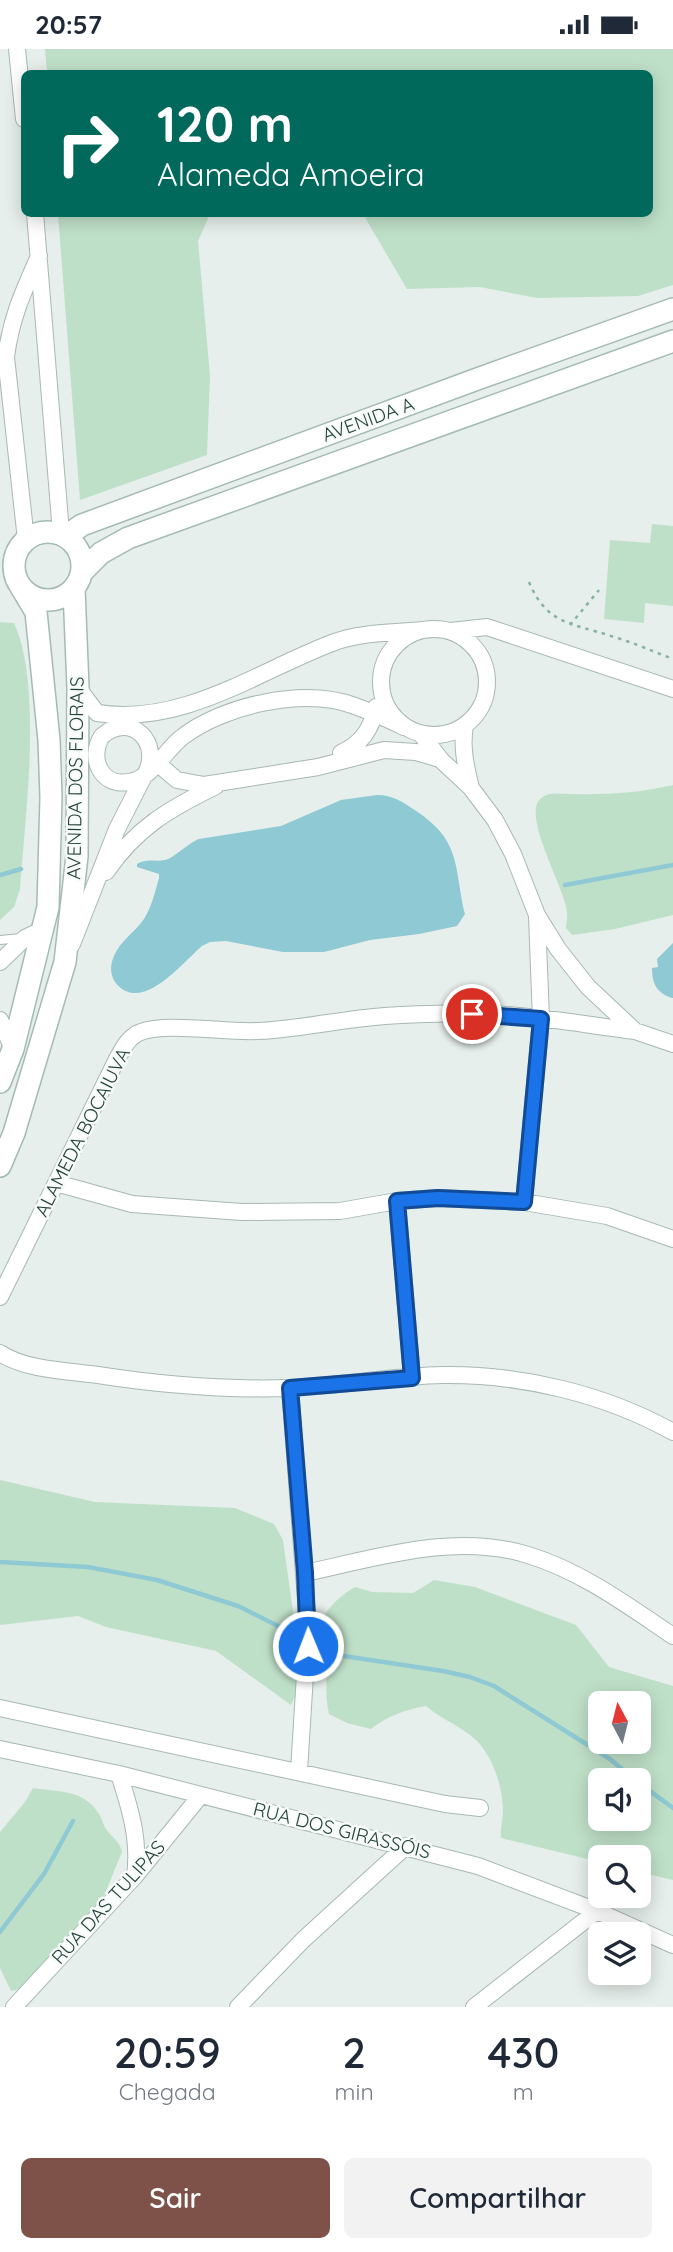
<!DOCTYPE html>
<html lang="pt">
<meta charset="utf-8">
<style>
body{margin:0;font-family:Quicksand,sans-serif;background:#f2f2f3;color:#1f2937;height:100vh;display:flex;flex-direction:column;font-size:26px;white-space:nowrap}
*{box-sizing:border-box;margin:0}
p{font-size:23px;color:#747a83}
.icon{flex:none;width:38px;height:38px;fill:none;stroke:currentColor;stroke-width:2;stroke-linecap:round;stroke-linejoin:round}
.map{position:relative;height:1958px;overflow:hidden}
.side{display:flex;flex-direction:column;background:#fff;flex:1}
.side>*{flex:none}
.banner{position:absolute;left:21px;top:21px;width:632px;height:147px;border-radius:10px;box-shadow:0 4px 18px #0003;background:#00695c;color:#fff;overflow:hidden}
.needle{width:46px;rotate:353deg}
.buttons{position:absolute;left:588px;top:1642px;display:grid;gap:14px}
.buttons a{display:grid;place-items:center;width:63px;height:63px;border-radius:10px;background:#fff;box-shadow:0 4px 18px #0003;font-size:35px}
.pin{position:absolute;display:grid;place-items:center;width:60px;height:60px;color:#fff;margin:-30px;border:4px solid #fff;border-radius:50%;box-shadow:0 2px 7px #0007}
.me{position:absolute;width:77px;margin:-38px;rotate:359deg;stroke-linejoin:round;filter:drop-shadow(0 0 5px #0008)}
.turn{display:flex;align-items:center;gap:24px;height:147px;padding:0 21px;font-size:32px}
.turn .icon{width:91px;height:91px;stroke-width:2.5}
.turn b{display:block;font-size:49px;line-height:60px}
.eta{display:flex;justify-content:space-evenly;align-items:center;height:119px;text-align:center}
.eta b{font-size:42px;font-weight:600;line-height:49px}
.primary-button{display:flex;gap:14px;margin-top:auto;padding:14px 21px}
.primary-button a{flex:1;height:80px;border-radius:10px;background:#7f5249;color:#fff;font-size:28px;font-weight:600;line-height:80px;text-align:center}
.primary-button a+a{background:#f2f2f3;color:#1f2937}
.status{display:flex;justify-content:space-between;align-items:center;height:49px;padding:0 35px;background:#fff;direction:ltr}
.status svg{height:19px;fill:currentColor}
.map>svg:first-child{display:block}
.green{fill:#bfe0c8;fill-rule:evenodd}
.water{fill:#8ec9d4}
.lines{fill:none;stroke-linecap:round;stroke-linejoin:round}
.stream{stroke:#8ec9d4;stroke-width:4.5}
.lane-casing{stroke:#a8b8b2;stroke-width:10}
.street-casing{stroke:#a8b8b2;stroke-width:18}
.secondary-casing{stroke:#a4bbb3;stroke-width:24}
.path{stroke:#86b3a5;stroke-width:2.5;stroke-dasharray:3.5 5;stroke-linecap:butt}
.lane{stroke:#fff;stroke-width:8}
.street{stroke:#fff;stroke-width:16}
.secondary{stroke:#fff;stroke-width:21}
.route-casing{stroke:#114b97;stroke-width:18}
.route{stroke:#1a73e8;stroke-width:12}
.labels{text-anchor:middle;stroke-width:5;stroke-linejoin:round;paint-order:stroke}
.street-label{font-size:19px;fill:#24423a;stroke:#f7fbf9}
</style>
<div class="status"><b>20:57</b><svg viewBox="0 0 49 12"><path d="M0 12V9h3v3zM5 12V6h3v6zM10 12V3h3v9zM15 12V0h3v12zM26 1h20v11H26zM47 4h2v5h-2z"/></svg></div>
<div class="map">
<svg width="673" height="1958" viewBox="0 0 673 1958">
<rect width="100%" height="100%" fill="#e6efeb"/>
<path class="green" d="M45,0H673V236L638,247L537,249L480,238L407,240L363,165L649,164V24H47Z
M58,165H210L198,192L210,327L207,406L80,451Z
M652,475L673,477V557L645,554L644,574L604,570L610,491L650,494Z
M0,573L14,574C43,637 25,769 20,840L14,858L0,871Z
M673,736V866L615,880L572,886L566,879C566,874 568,868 567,863C565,839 522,768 540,750C549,742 559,745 570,745C605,746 639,744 673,736Z
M0,1431L95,1453L235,1459L274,1475L283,1491L297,1591L296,1645L291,1656L216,1602L106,1578L78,1567L0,1576Z
M434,1531L475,1538L576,1576L609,1618L673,1637V1831L639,1823V1808H600V1813L501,1789C500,1779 503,1771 503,1762C503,1738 493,1708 476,1691C462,1678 441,1670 426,1657C405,1661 387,1667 371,1680L347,1674L329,1665C325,1649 327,1633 326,1616C325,1604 320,1590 321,1578C323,1561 341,1546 355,1538L372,1543L413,1544ZM600,1654H639V1692H600ZM600,1731H639V1769H600Z
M33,1739C58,1743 84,1740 99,1765C102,1769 103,1776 106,1780C112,1789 120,1792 122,1803L101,1854L24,1939L11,1942L0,1919V1783L25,1753Z"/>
<path class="water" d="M377,746C393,746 403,753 416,762C462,792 454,819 465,865L457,877L419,885L370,891L324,903H283L226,892L210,893L202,897C183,913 141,967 115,933C110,925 110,916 114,907C120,892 135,883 144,870C152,857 155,843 159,829V825L137,818V815C146,809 155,813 165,811C174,809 188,794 199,790L281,777L341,751Z
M673,894V949H672C657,944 652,935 652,919L658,918L657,910Z"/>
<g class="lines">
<path class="stream" d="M0,826L21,820
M565,836L673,816
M0,1513L88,1518L157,1531L238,1557L302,1589
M310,1593L337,1606L443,1622L470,1628L494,1637L610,1710L635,1731
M639,1734L673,1759
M0,1883L44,1825L73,1772"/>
<defs>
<path id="lane" d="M0,891L21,889"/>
<path id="street" d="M17,0L24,70
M35,164L61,484
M26,491L6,308C11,269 23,243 39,207
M381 633a53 53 0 1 1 106 0a53 53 0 1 1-106 0Z
M451,582L487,578L673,640
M78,639L97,664C183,677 256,623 332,594C360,583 393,584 423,581
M465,677C461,698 466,718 471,739
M421,685L441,711L471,739L495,771L513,805L537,866L558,900L588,938L635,982L673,995
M341,704C362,694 371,681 376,658
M151,709L177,731L204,736L318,718L384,701L416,703L440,710
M145,726C163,694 131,662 102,687C88,709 101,738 129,733C152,729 164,703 181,689C223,656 304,638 355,657C371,663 388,670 404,678
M106,823C136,779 169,760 216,737
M72,895L117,780L143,729
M0,913L25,889L44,880
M0,971L13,1000
M56,1134L132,1155L242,1163L340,1162L397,1152L437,1149L524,1153L607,1167L673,1190
M397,1152L412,1329
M524,1153L541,970L537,868
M0,1248L117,1010C123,999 129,987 141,983C166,973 227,984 258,982C301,980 342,970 385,967C420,965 456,963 492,965C539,967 587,976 635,982
M0,1304C25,1321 69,1322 98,1326C162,1336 223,1341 289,1339C340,1337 392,1327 443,1326C521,1325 605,1345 673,1383
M290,1339L308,1578L299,1722
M305,1524C376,1509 455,1483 528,1506C581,1522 627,1556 673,1587
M0,1659L445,1755L480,1759
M0,1700L119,1725L478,1817L597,1862L673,1896
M119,1725C130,1759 140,1791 135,1827
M14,1958L135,1827L201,1746
M238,1958L304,1890L406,1797
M474,1958L597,1862"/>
<path id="secondary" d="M14 517a34 34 0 1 1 68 0a34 34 0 1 1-68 0Z
M66,487L82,476L480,329L673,260
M83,522L101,504L128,489L673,292
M0,1033L13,1000L48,858L51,748L49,691L36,563L21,538
M0,1117L14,1084L65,913L77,807L78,639L74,540"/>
</defs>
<use href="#lane" class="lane-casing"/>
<use href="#street" class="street-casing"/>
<use href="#secondary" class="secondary-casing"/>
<path class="path" d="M529,533C547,576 572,574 611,587C632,593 652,602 673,610
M570,576L599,541"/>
<use href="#lane" class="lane"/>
<use href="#street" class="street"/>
<use href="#secondary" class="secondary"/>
</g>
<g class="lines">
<defs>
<path id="route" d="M308,1597L305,1524L290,1339L412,1329L397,1152L438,1149L524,1153L541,970L472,965"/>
</defs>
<use href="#route" class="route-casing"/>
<use href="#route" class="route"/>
</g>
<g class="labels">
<g class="street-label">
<text transform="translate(368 370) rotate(-20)" y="7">AVENIDA A</text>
<text transform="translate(75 729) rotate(-89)" y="7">AVENIDA DOS FLORAIS</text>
<text transform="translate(82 1083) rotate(-63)" y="7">ALAMEDA BOCAIUVA</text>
<text transform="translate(342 1781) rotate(14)" y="7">RUA DOS GIRASSÓIS</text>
<text transform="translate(108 1853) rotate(-48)" y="7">RUA DAS TULIPAS</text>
</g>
</g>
</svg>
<div class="buttons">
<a><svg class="needle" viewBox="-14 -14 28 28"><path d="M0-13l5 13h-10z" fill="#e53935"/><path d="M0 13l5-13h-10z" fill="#747a83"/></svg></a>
<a><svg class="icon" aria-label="sound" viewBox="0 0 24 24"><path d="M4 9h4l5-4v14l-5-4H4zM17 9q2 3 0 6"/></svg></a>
<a><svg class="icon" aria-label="search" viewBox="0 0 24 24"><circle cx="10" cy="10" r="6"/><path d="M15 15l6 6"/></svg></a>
<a><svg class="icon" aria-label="layers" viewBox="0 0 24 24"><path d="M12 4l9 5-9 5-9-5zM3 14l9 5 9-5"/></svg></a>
</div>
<div class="pin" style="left:472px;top:965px;background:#d93025"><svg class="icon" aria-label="arrive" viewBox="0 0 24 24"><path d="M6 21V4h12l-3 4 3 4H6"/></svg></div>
<svg class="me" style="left:308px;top:1597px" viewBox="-20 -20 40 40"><circle r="17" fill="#1a73e8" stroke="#fff" stroke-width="3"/><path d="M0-11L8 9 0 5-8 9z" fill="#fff"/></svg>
<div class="banner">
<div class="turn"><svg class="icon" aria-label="right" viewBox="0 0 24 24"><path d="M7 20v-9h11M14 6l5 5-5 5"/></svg><div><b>120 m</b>Alameda Amoeira</div></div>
</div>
</div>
<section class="side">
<div class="eta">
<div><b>20:59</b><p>Chegada</p></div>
<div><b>2</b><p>min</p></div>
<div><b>430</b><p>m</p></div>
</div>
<div class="primary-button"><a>Sair</a><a>Compartilhar</a></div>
</section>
